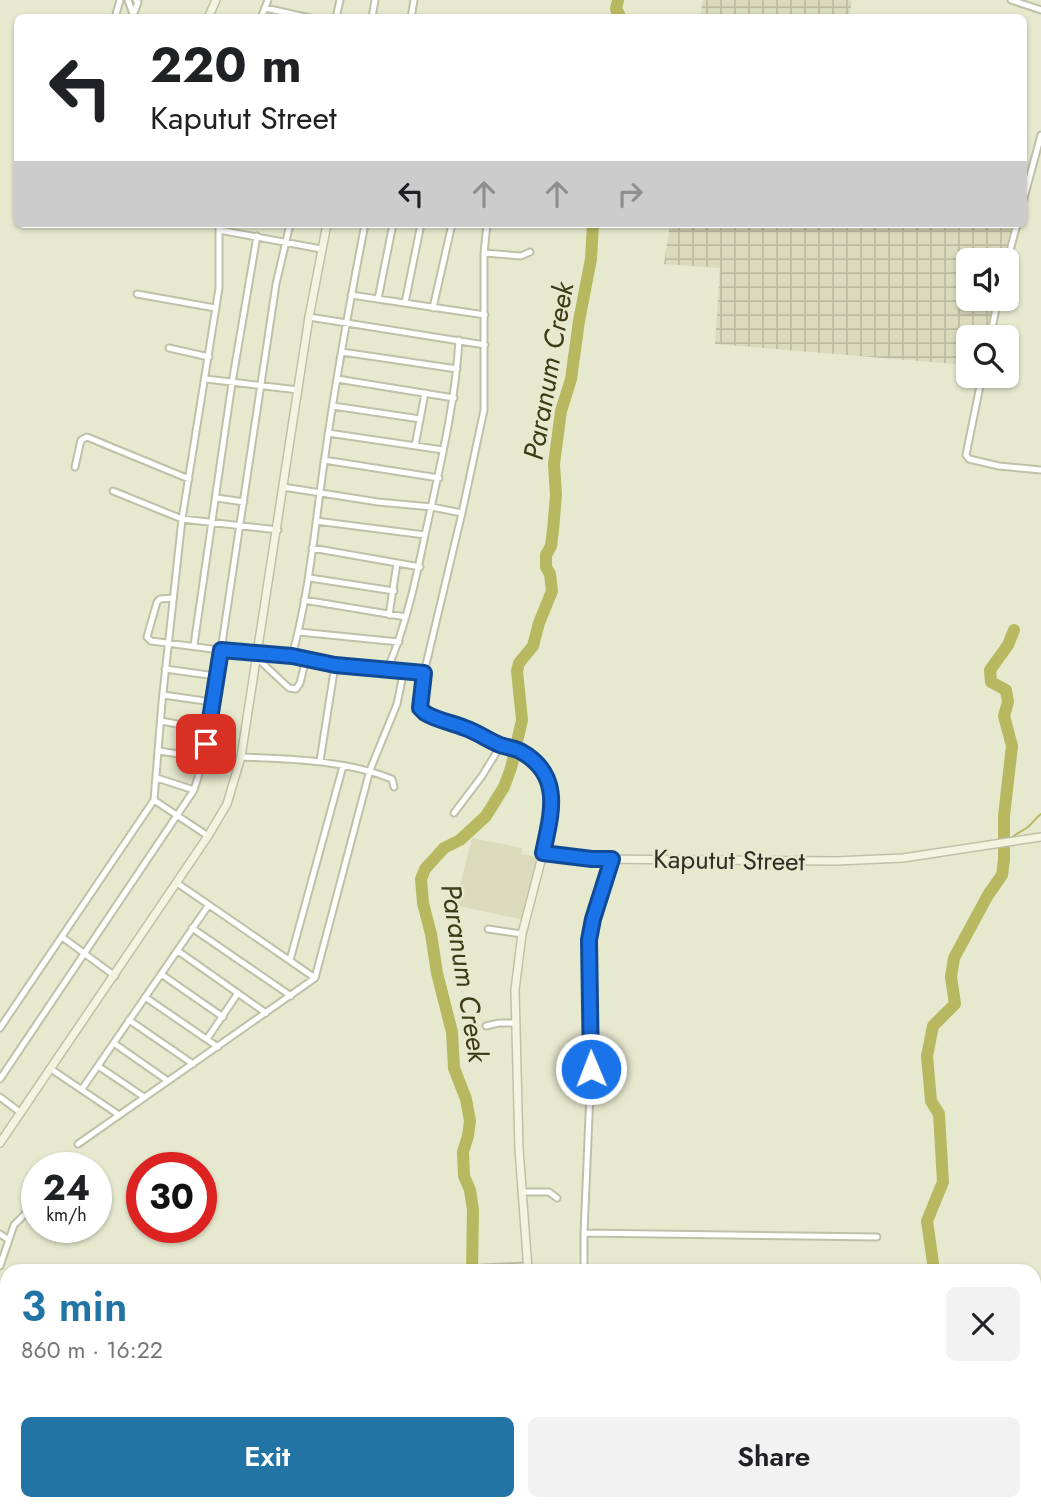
<!DOCTYPE html>
<meta charset="utf-8">
<style>
body{margin:0;font-family:Jost,sans-serif;background:#f2f2f2;color:#202124;height:100vh;display:flex;flex-direction:column;font-size:26px;white-space:nowrap}
*{box-sizing:border-box;margin:0}
p{font-size:23px;color:#757577}
.icon{flex:none;width:38px;height:38px;fill:none;stroke:currentColor;stroke-width:2;stroke-linecap:round;stroke-linejoin:round}
.map{position:relative;flex:1;overflow:hidden}
.drawer{position:absolute;left:0px;top:1264px;width:1041px;height:247px;display:flex;flex-direction:column;background:#fff;border-radius:21px 21px 0 0;box-shadow:0 2px 5px #0004}
.drawer>*{flex:none}
.guide{position:absolute;left:14px;top:14px;width:1013px;height:214px;border-radius:10px;box-shadow:0 2px 5px #0004;background:#fff;color:#202124;overflow:hidden}
.tools{position:absolute;left:956px;top:248px;display:grid;gap:14px}
.tools a{display:grid;place-items:center;width:63px;height:63px;border-radius:10px;background:#fff;box-shadow:0 2px 5px #0004;font-size:35px}
.speed{position:absolute;left:21px;top:1152px;display:flex;gap:14px;font-size:35px;font-weight:700;text-align:center}
.speed>*{display:grid;place-content:center;width:91px;height:91px;border-radius:50%;background:#fff;box-shadow:0 2px 5px #0004;line-height:1}
.speed small{font-size:18px;font-weight:400}
.speed .limit{border:10px solid #d22;background:#fff;color:#111}
.pin{position:absolute;display:grid;place-items:center;width:60px;height:60px;color:#fff;margin:-30px;border-radius:14px;box-shadow:0 4px 10px #0006}
.me{position:absolute;width:77px;margin:-38px;rotate:359deg;stroke-linejoin:round;filter:drop-shadow(0 0 5px #0008)}
.turn{display:flex;align-items:center;gap:24px;height:147px;padding:0 21px;font-size:32px}
.turn .icon{width:91px;height:91px;stroke-width:2.5}
.turn b{display:block;font-size:49px;line-height:60px}
.lanes{display:flex;align-items:center;height:66px;padding:0 21px;background:#0003;justify-content:center;gap:35px;direction:ltr}
.lanes .off{opacity:.35}
.round{display:grid;place-items:center;flex:none;width:74px;height:74px;border-radius:10px;background:#f2f2f2}
.overview{display:flex;align-items:center;justify-content:space-between;height:119px;padding:0 21px}
h1{font-size:42px;font-weight:600;line-height:52px;color:#2274a5}
.button{display:flex;gap:14px;margin-top:auto;padding:14px 21px}
.button a{flex:1;height:80px;border-radius:10px;background:#2274a5;color:#fff;font-size:28px;font-weight:600;line-height:80px;text-align:center}
.button a+a{background:#f2f2f2;color:#202124}
.map>svg:first-child{display:block}
.built{fill:#dadbbc}
.industrial{fill:url(#industrial-grid)}
.lines{fill:none;stroke-linecap:round;stroke-linejoin:round}
.stream{stroke:#b7b860;stroke-width:2}
.river{stroke:#b7b860;stroke-width:12}
.street-casing{stroke:#bfc0a8;stroke-width:9}
.secondary-casing{stroke:#bfc0a8;stroke-width:10}
.street{stroke:#fff;stroke-width:5}
.secondary{stroke:#f3f4df;stroke-width:7}
.route-casing{stroke:#114b97;stroke-width:18}
.route{stroke:#1a73e8;stroke-width:12}
.labels{text-anchor:middle;stroke-width:5;stroke-linejoin:round;paint-order:stroke}
.street-label{font-size:26px;fill:#2e2e25;stroke:#e7e9cf}
.water-label{font-size:28px;font-style:italic;fill:#3b3b15;stroke:#e7e9cf}
</style>
<div class="map">
<svg width="1041" height="1509" viewBox="0 0 1041 1509">
<defs>
<pattern id="industrial-grid" width="8" height="8" patternUnits="userSpaceOnUse" patternTransform="scale(1.75)"><rect width="8" height="8" fill="#dadbbc"/><path d="M0 4h8M4 0v8" fill="none" stroke="#bbbca1"/></pattern>
</defs>
<rect width="100%" height="100%" fill="#e7e9cf"/>
<path class="built" d="M472,838L522,848L521,854L538,857L524,920L455,905Z"/>
<path class="industrial" d="M703,0H852L849,17H700Z
M670,224H1016L1006,261H968V299H998L989,338H968V365L715,344L720,268L664,264Z"/>
<g class="lines">
<path class="stream" d="M1010,839C1017,832 1024,831 1029,826C1034,822 1035,818 1041,814"/>
<path class="river" d="M618,0L616,9L621,18
M472,1270L473,1210L470,1190L464,1176L463,1152L468,1136L470,1121L466,1099L454,1068L452,1032L437,973L431,934L423,903L421,879L425,869L444,848L460,840L486,816L504,787L511,768L522,720L517,671L519,663L533,646L539,623L552,591L550,574L546,567V555L551,546L553,530L556,495L554,464L561,411L571,379L579,321L591,259L593,224
M934,1270L927,1221L943,1182L939,1114L931,1101L927,1056L933,1026L955,1004L951,977L954,958L988,895L1002,875L1004,860V816L1012,746L1004,716L1008,702L1006,690L991,682L990,670L1008,645L1014,630
M1034,1491L1041,1494
M443,1509V1503"/>
<defs>
<path id="street" d="M128,0L134,17
M1011,0L1041,10
M265,8L310,18
M115,18L120,0
M129,18L133,16L138,2L136,0
M261,18L268,0
M336,18L340,0
M372,18L375,0
M411,18L414,0
M1024,198L1041,135
M219,230L321,249
M484,253L521,256L530,252
M1006,266L1017,224
M137,294L215,308
M351,295L485,315
M378,299L393,224
M405,303L421,224
M433,308L452,224
M309,317L485,345
M990,338L998,299
M169,348L209,357
M342,352L457,369
M982,376L966,455L969,459L999,466L1041,470
M206,379L298,390
M337,379L454,398
M333,406L420,419
M328,433L443,450
M415,446L425,393
M324,460L439,478
M75,467L81,440L87,437L189,479
M283,487L378,502L432,507L462,513L424,673
M113,491L182,519L278,530
M217,498L244,502
M462,513L484,410V253L487,224
M316,521L425,535
M312,548L420,567
M310,578L394,591
M173,598L160,599L157,602L147,637L151,641L258,655
M304,600L406,617
M389,615L397,563
M299,632L399,642
M194,645L232,383L257,236
M292,656C310,591 315,523 325,456C336,378 350,301 365,224
M257,658L289,688L296,689L300,683L306,659
M388,668C406,625 416,580 425,535C439,470 455,407 459,340
M165,669L216,676
M163,695L212,702
M161,721L209,730
M159,751L204,758
M241,757C292,759 344,760 392,779L394,787
M320,761L335,665
M157,778L194,790
M154,800L208,836
M454,813L482,776L501,745
M177,883L315,978
M192,928L291,996
M488,929L522,934
M62,937L115,976
M178,951L266,1013
M290,960L343,766
M161,974L223,1017
M145,997L218,1047
M129,1020L193,1064
M486,1026L499,1023H515
M0,1028L154,800L162,702L182,519L219,288V224
M207,1039L238,993
M115,1044L168,1081
M98,1066L144,1097
M51,1069L119,1115
M0,1079L194,790L204,758L209,730L276,284L290,224
M82,1089L208,906
M0,1097L21,1113
M78,1144L315,978L370,770L397,704L404,670
M522,1192H549L557,1198
M584,1233L877,1237
M0,1234L9,1240
M0,1266L14,1225L25,1214
M480,1270L482,1268L528,1266
M584,1270V1233L591,1069L589,940L592,919L612,859
M452,1503V1508L468,1503
M759,1503L767,1507L789,1503
M823,1503L841,1509
M1011,1503V1509
M796,1509L797,1503"/>
<path id="secondary" d="M208,18L216,0
M258,655L292,656L335,665L424,673L420,708L425,713C436,720 453,723 465,728C477,732 488,740 500,745C506,747 514,748 520,751C564,775 551,814 543,853
M0,1143L208,836L227,804L241,757L309,317L327,224
M528,1270L519,1149L515,990L522,934L543,853L592,859L836,861L903,858L1041,837
M660,1509V1503"/>
</defs>
<use href="#street" class="street-casing"/>
<use href="#secondary" class="secondary-casing"/>
<use href="#street" class="street"/>
<use href="#secondary" class="secondary"/>
</g>
<g class="lines">
<defs>
<path id="route" d="M206,744L221,650L292,656L335,665L424,673L420,708L425,713C436,720 453,723 465,728C477,732 488,740 500,745C506,747 514,748 520,751C564,775 551,814 543,853L592,859H612L593,919L589,940L591,1069"/>
</defs>
<use href="#route" class="route-casing"/>
<use href="#route" class="route"/>
</g>
<g class="labels">
<g class="street-label">
<text transform="translate(729 860) rotate(1)" y="9">Kaputut Street</text>
</g>
<g class="water-label">
<text transform="translate(548 371) rotate(-80)" y="10">Paranum Creek</text>
<text transform="translate(465 973) rotate(81)" y="10">Paranum Creek</text>
</g>
</g>
</svg>
<div class="tools">
<a><svg class="icon" aria-label="sound" viewBox="0 0 24 24"><path d="M4 9h4l5-4v14l-5-4H4zM17 9q2 3 0 6"/></svg></a>
<a><svg class="icon" aria-label="search" viewBox="0 0 24 24"><circle cx="10" cy="10" r="6"/><path d="M15 15l6 6"/></svg></a>
</div>
<div class="speed"><div>24<small>km/h</small></div><div class="limit">30</div></div>
<div class="pin" style="left:206px;top:744px;background:#d93025"><svg class="icon" aria-label="arrive" viewBox="0 0 24 24"><path d="M6 21V4h12l-3 4 3 4H6"/></svg></div>
<svg class="me" style="left:591px;top:1069px" viewBox="-20 -20 40 40"><circle r="17" fill="#1a73e8" stroke="#fff" stroke-width="3"/><path d="M0-11L8 9 0 5-8 9z" fill="#fff"/></svg>
<div class="guide">
<div class="turn"><svg class="icon" aria-label="left" viewBox="0 0 24 24"><path d="M17 20v-9H6M10 6l-5 5 5 5"/></svg><div><b>220 m</b>Kaputut Street</div></div>
<div class="lanes"><svg class="icon" aria-label="left" viewBox="0 0 24 24"><path d="M17 20v-9H6M10 6l-5 5 5 5"/></svg><svg class="icon off" aria-label="ahead" viewBox="0 0 24 24"><path d="M12 20V5M6 11l6-6 6 6"/></svg><svg class="icon off" aria-label="ahead" viewBox="0 0 24 24"><path d="M12 20V5M6 11l6-6 6 6"/></svg><svg class="icon off" aria-label="right" viewBox="0 0 24 24"><path d="M7 20v-9h11M14 6l5 5-5 5"/></svg></div>
</div>
<section class="drawer">
<div class="overview"><div><h1>3 min</h1><p>860 m · 16:22</p></div><a class="round"><svg class="icon" aria-label="close" viewBox="0 0 24 24"><path d="M6 6l12 12M18 6L6 18"/></svg></a></div>
<div class="button"><a>Exit</a><a>Share</a></div>
</section>
</div>
